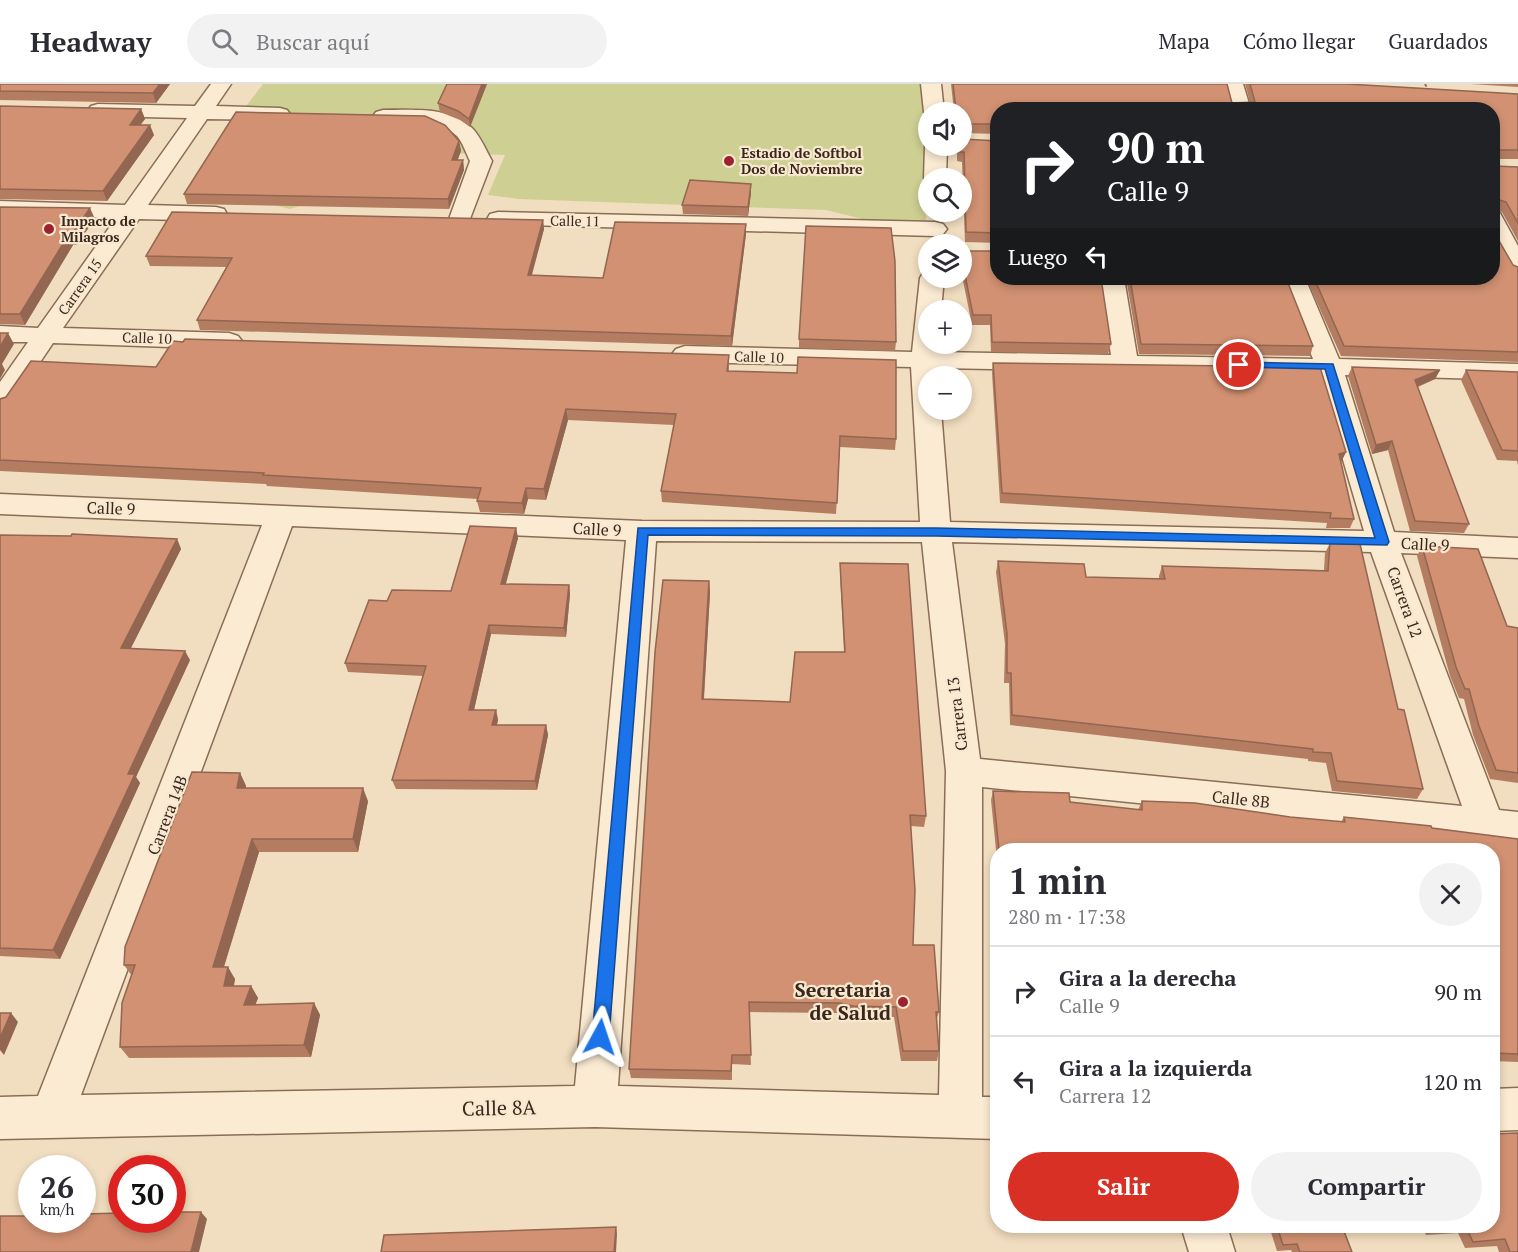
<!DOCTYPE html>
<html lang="es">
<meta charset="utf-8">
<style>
body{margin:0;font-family:"PT Serif",serif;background:#f2f2f3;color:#2b2b33;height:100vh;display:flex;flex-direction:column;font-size:22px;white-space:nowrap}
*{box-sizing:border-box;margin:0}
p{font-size:20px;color:#7c7c81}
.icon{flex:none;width:33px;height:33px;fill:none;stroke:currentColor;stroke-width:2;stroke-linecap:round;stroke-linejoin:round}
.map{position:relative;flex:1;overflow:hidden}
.details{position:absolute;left:990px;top:759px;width:510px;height:390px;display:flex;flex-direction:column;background:#fff;border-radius:24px;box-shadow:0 3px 9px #0003}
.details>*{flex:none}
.top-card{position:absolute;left:990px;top:18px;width:510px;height:183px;border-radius:24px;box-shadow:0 3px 9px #0003;background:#202124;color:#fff;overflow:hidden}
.tools{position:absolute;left:918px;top:18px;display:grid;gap:12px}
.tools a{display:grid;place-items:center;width:54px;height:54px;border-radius:50%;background:#fff;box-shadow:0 3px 9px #0003;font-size:30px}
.speed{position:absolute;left:18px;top:1071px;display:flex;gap:12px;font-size:30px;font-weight:700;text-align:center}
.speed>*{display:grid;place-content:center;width:78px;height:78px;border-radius:50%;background:#fff;box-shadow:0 3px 9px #0003;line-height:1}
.speed small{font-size:15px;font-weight:400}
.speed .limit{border:9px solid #d22;background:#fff;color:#111}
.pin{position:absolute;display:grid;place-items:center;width:51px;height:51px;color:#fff;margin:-26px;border:3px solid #fff;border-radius:50%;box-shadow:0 2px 6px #0007}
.me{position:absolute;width:66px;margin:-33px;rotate:5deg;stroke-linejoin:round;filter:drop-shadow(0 0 4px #0008)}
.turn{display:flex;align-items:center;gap:21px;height:126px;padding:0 18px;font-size:27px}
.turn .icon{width:78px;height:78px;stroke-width:2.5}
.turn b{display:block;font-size:42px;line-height:51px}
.then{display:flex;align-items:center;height:57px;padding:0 18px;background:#0003;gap:12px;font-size:22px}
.round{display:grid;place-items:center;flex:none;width:63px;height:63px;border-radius:32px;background:#f2f2f3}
.overview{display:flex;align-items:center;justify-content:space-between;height:102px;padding:0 18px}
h1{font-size:36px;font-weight:700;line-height:45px}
.cta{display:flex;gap:12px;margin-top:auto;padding:12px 18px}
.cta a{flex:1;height:69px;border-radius:36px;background:#d93025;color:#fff;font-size:24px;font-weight:700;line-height:69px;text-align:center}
.cta a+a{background:#f2f2f3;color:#2b2b33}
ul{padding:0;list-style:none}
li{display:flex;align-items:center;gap:18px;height:90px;padding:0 18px;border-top:2px solid #e1e1e2}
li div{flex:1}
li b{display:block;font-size:22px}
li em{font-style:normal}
header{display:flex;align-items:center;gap:36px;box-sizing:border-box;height:84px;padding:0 30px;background:#fff;border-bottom:2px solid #e1e1e2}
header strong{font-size:28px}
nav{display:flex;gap:33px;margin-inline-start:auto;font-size:21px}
.search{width:420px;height:54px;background:#f2f2f3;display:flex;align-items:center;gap:15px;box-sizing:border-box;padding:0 21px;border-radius:33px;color:#7c7c81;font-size:22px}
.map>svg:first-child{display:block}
.green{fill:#cecf92}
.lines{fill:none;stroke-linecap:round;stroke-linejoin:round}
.minor-casing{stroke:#8a6d56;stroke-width:3}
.path{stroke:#8a6d56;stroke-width:2;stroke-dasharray:3 2;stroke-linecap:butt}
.minor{fill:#fbebd3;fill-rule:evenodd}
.wall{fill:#b47d62}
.shaded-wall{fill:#926650}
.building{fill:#d19172;stroke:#926650;stroke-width:1.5}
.route{fill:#1a73e8;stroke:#114b97;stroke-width:1.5}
.poi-dot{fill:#9d222f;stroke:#f8e8cf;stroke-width:2}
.labels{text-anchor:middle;stroke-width:4.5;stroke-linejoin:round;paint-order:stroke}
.far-poi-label{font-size:14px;font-weight:bold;fill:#39271c;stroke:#f8e8cf;text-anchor:start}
.far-street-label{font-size:14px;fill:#39271c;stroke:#f8e8cf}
.street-label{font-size:16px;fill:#39271c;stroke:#f8e8cf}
.near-poi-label{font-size:20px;font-weight:bold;fill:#39271c;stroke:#f8e8cf;text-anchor:end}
.near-street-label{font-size:20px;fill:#39271c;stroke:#f8e8cf}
</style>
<header>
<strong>Headway</strong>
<div class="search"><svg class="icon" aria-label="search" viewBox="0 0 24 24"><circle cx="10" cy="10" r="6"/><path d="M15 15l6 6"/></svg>Buscar aquí</div>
<nav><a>Mapa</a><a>Cómo llegar</a><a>Guardados</a></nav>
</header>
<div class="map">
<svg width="1518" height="1168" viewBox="0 0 1518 1168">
<rect width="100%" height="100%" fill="#f1ddbf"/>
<path class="green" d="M263,0H926C930,48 926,91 926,140L875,138L826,126L519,115L488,111L505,71L363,66L332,112L290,125L213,106L238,33Z"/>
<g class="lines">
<defs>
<path id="minor" d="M211,0H231L216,22L280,24L287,26L290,30L287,34L280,36L207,35L148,121L216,123L224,125L227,130L224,135L216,137L139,135L63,244L229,249L238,252L242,257L238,262L229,265L53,259L10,323L0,325V298L28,258H0V242L38,244L116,134L0,131V117L125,121L187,34L98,32L91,30L88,26L91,22L98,20L195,22Z
M921,0H941L944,28H928L927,32L924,28Z
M1223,0H1243L1251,26H1231Z
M383,26C412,26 451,22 473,45C481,54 486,66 492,77L468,140L460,142L452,140L449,135L470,77C466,69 463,59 457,52C434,31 402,43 376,36L373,32L376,28Z
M928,57V62H947L946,94H928V99L924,94L925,62Z
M1492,127L1500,129L1518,162V192L1510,190L1492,158Z
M498,128L935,138L943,140L947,145L943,150L935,152L490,140L487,135L490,130Z
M928,188V194H944L941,226H928V260H938V268L1111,271L1100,194H1124L1137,272L1313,275L1281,194H1305L1339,275L1518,280V296L1345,291L1394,448L1518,454V474L1401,469L1499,726L1518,728V758L982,703V1013H998V1055L595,1043L0,1055V1013L38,1012L262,441L0,430V410L642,437L920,438L911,283L685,278L676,275L672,270L676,265L685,262L912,268L920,194L923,189ZM938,284L1318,291L1364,447L950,438L941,326H928V292H938ZM292,442L626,456L575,1002L81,1011ZM656,457L922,458L946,687L939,1011L618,1002ZM952,458L1371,468L1462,722L980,675Z
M1518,1004V1046L1492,1047V1005Z
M1181,1142H1227L1235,1168H1189Z"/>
</defs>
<use href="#minor" class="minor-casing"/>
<path class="path" d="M1425,0L1430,9"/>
<use href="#minor" class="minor"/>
</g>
<path class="wall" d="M0,0H170L156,19L0,16Z
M447,0H487L470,43L460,36L440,28L438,19Z
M951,0H1227L1232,19L1250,18L1245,0H1347L1518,10V75H1494V82L1518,83V157L1502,128L1494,125V148L1513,181L1518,183V278L1341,272L1306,194H1492L998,26V50L962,49V28H954Z
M1471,0H1518V3Z
M0,22L141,25L145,35L140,41L154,51L107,117L0,115Z
M459,57L461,67L457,76H463L464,86L449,125L187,120L184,110Z
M998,57V159L965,158L962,78L957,77V62Z
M751,100V109L748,132L683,130L682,121Z
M0,123L95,135L76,161H73L25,241L0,240Z
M543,136L544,145L532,191L603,194L746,140V150L732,262L200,246L197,236L226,183L150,182L146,172Z
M962,162L963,167L1111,260L1108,270L991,268L990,241H972L962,192Z
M1126,194H1286L1313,262L1310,272L1139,270Z
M799,255L896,258L895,267L799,264Z
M729,271V287L896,355L895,366L840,363L836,430L662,418L661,407L674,341L568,336L546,416L528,415L524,430L480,428L477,417L478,415L267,402L266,400L0,387V314L156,283Z
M993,279L1346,368L1341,378L1354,435L1350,444H1326L1327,439L1000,419L992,289Z
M1352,283L1440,286L1435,295L1418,303L1469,440L1464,449L1410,447L1388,366L1372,370L1348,292Z
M1466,286L1518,288V381L1517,377L1497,376L1461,296Z
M516,444L518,454L506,500L569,501L570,510L566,553L491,550L474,626H496L498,636L497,641H546L548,651L537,706L396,705L392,696L423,592L348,588L345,579L387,517L451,507Z
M0,451L177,455L181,465L130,565L190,576L136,693L140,699L60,875L0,872Z
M1330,459L1398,625L1423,705L1417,715L1332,707L1326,679L1308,677V675L1010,641L1009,599H1004L1005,560L996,488L998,477L1086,493L1159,495V492L1162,482L1324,486L1325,469Z
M1422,462L1507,542L1518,544V699L1490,695L1473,651L1464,615L1459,614L1450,592L1417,472Z
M840,479L926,732L924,743L911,742L913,861L939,928L936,937L939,967L937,977H901L894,933L852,932L839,929L749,928L751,981L732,980V996L631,994L629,985L709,497L710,509L704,615L790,618L844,568L840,491Z
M240,689L246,702V704L368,717L358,768H259L224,883L235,895L234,902H251L258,914L255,921L314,919L320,931L311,973L129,974L120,963L132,892L124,881Z
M993,707L1070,718L1138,726L1142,717L1290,733L1341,738L1344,733L1518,755V978L1492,977V766H998V786L991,716Z
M1269,1142H1342L1352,1168H1292L1291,1166L1277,1167Z
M1422,1142H1492L1518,1168H1499L1497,1162L1465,1164L1458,1149L1426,1151Z"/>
<path class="shaded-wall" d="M160,0H170L156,19L153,9Z
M482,0H487L470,43L469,35Z
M141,25L145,35L133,51L130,41Z
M150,41L154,51L107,117L103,107Z
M459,57L461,67L454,86L452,76Z
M463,76L464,86L449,125L448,115Z
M751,100V109L748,132V123Z
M90,124L95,135L76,161L72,150Z
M543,136L544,145L529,200L528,191Z
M746,140V150L732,262L731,252Z
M69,150L73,161L25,241L20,230Z
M8,249L14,260L2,280L5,286L0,295V263Z
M1440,286L1435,295L1411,305L1415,296Z
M566,325L568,336L546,416L544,405Z
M1392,357L1388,366L1372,370L1376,361Z
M1346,368L1341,378L1339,370Z
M526,404L528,415L524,430L522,419Z
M516,444L518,454L503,509L501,500Z
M177,455L181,465L126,574L121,564Z
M709,497L710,509L703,626L702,615Z
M569,501L570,510L566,553L564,544Z
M489,541L491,550L472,635L469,626Z
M185,567L190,576L136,693L140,699L60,875L53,866L128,690Z
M496,626L498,636L494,651L492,641Z
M546,641L548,651L537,706L535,697Z
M240,689L246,702L243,717L237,704Z
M363,704L368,717L358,768L353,755Z
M252,755L259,768L220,895L213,883Z
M228,883L235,895L231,914L224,902Z
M251,902L258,914L251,933L244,921Z
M314,919L320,931L311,973L304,961Z
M11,929L18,938L4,971L0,966V954Z
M201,1128L207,1135L199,1168H191Z
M616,1143L617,1150L616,1168H614Z"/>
<path class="building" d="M0,0H160L153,9L0,7Z
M447,0H482L469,35L458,27L438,19Z
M953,0H1227L1232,19L1255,18L1250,0H1347L1518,10V66H1494V82L1518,83V139L1506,118L1497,115L1494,117V148L1513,181L1518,183V268L1344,262L1314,194H1492V26H998V40H963L962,47V28H958V26H956Z
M0,22L141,25L130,41H150L103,107L0,105Z
M236,28L425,32L445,41L459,57L452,76H463L448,115L184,110Z
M962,55L998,57V149L966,148L964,68H958V62H962Z
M690,96L751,100L748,123L682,121Z
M0,123L90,124L72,150H69L20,230H0Z
M172,128L543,136L528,191L603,194L615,138L746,140L731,252L197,236L232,174L146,172Z
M806,142L891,144L895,177L896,258L799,255Z
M962,162L963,167H998V194H1101L1111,260L992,258L991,231H973L962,176Z
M1130,194H1286L1313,262L1141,260Z
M0,249H8L0,263Z
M185,255L729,271L727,287L797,289L798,273L896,276V355L840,352L837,419L661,407L676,330L566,325L544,405L526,404L522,419L477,417L481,404L263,391L264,389L0,376V315L6,313L31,277L156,283L173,257L183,258Z
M993,279L1320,283L1346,368L1339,370L1354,435L1330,434L1331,429L1002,409Z
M1352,283L1440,286L1415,296L1469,440L1415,437L1392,357L1376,361Z
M1466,286L1518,288V367L1502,366Z
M470,442L516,444L501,500L569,501L564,544L489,541L469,626H496L492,641H546L535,697L392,696L426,582L345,579L369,516L387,517L392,506L451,507Z
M72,450L177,455L121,564L185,567L128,690H135L53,866L0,864V451L71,452Z
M1330,459L1360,460L1398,625L1404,626L1423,705L1337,697L1331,669L1313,668V665L1012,631L1011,589H1007V550L998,477L1084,480L1086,493L1165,495L1162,482L1328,487Z
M1422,462L1478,465L1507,542L1518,544V689L1496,686L1479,642L1469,605H1465L1456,583Z
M840,479L908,480L926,732L910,731L915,806L913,861H934L939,928H936L939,967H903L896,923L853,922L840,919L749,918L751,971H732L731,987L629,985L655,568L663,496L709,497L702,615L790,618L795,568H845Z
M192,688L240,689L237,704H363L353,755H252L213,883H228L224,902H251L244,921L314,919L304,961L120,963L122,919L135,881H124L125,863Z
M993,707L1069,709L1070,718L1142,726V717L1195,719L1290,733L1345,738L1344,733L1431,742L1432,744L1518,755V970L1492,969V766H999Z
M0,929H11L0,954Z
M1518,1049V1168H1510L1505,1155L1473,1158L1466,1143L1433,1144L1432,1142H1492V1050Z
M172,1128H201L191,1168H0V1132H32V1136H82V1130L122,1129V1136H172Z
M1277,1142H1342L1352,1168H1300L1297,1160L1283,1161Z
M616,1143L614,1168H381L384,1151Z"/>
<path class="route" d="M1239,278L1333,280L1389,458L1387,461L936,452L648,451L609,953L606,959L600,961L594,959L592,953L638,444H936L1375,454L1325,285L1235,283L1233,281Z"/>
<g class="poi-dot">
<circle cx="729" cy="77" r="6"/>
<circle cx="49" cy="145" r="6"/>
<circle cx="903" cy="918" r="6"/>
</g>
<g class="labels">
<g class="far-poi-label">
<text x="741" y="74">Estadio de Softbol<tspan x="741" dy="16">Dos de Noviembre</tspan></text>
<text x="61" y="142">Impacto de<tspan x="61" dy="16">Milagros</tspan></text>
</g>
<g class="far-street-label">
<text transform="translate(575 137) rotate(1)" y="5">Calle 11</text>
<text transform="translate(80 203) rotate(-55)" y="5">Carrera 15</text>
<text transform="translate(147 254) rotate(2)" y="5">Calle 10</text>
<text transform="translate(759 273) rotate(2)" y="5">Calle 10</text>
</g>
<g class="street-label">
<text transform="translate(111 424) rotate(2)" y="6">Calle 9</text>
<text transform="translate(597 445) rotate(3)" y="6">Calle 9</text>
<text transform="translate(1425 460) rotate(3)" y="6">Calle 9</text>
<text transform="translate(1405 518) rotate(70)" y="6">Carrera 12</text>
<text transform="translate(957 630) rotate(-97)" y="6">Carrera 13</text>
<text transform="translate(1241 715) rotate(6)" y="6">Calle 8B</text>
<text transform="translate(167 731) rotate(-69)" y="6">Carrera 14B</text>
</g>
<g class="near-poi-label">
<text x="891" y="913">Secretaria<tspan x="891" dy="23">de Salud</tspan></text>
</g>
<g class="near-street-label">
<text transform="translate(499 1024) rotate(-1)" y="7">Calle 8A</text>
</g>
</g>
</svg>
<div class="tools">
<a><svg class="icon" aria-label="sound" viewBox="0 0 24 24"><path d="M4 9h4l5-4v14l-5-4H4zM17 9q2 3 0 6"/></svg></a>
<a><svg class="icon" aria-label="search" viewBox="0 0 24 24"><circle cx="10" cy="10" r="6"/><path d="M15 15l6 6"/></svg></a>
<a><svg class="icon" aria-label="layers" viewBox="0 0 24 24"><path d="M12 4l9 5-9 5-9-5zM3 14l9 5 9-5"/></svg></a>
<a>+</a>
<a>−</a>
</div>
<div class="speed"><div>26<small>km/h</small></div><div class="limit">30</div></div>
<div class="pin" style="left:1239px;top:281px;background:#d93025"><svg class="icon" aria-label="arrive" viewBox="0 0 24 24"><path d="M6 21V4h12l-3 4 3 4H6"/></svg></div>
<svg class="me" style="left:600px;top:953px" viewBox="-20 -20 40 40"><path d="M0-17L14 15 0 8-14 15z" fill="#1a73e8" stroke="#fff" stroke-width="4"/></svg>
<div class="top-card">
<div class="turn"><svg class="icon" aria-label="right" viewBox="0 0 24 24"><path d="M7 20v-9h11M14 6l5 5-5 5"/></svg><div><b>90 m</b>Calle 9</div></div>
<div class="then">Luego<svg class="icon" aria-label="left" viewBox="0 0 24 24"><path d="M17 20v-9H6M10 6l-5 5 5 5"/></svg></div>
</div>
<section class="details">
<div class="overview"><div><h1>1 min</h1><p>280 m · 17:38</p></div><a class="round"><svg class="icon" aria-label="close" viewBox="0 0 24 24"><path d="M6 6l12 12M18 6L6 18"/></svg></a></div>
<ul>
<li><svg class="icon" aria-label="right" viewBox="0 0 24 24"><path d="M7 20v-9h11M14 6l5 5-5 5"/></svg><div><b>Gira a la derecha</b><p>Calle 9</p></div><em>90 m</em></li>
<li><svg class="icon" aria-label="left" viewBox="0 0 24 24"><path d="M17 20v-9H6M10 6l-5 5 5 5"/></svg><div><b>Gira a la izquierda</b><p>Carrera 12</p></div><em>120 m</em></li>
</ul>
<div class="cta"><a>Salir</a><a>Compartir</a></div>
</section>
</div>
